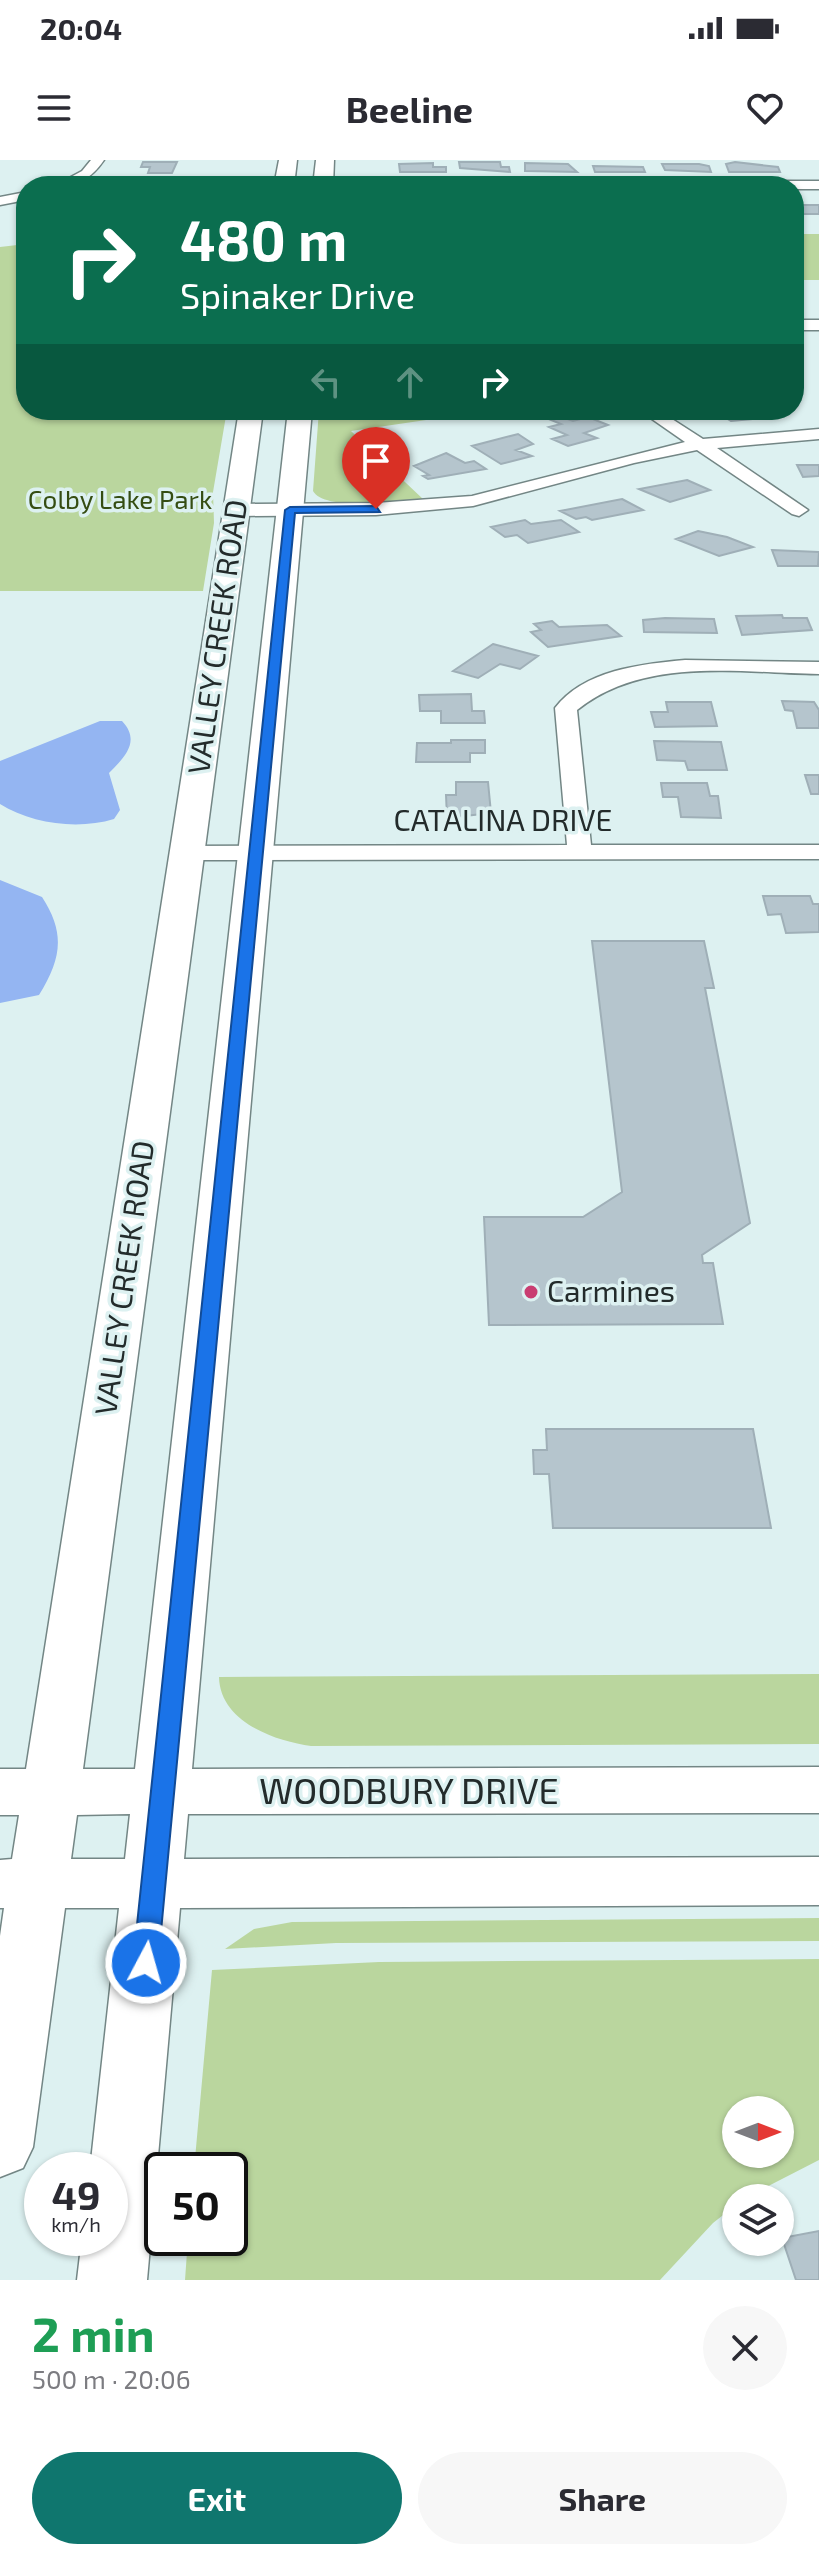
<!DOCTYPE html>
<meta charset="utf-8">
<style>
body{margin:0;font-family:"Exo 2",sans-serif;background:#f7f7f7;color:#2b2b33;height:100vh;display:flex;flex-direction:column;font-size:30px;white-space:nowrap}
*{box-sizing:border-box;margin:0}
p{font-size:26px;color:#7c7c81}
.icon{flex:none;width:44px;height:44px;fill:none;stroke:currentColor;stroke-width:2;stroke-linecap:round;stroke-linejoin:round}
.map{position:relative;height:2120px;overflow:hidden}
.sheet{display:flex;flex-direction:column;background:#fff;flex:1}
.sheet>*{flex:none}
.guide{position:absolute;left:16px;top:16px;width:788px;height:244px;border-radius:32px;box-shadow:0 2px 6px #0004;background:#0b6e4f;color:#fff;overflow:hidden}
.needle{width:52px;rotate:90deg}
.buttons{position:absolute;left:722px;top:1936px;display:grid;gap:16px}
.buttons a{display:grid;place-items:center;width:72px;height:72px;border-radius:50%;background:#fff;box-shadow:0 2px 6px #0004;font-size:40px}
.speed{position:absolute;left:24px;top:1992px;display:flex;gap:16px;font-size:40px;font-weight:700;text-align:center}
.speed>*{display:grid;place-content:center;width:104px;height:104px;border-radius:50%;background:#fff;box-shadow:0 2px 6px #0004;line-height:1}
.speed small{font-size:20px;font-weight:400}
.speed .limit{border:4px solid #111;border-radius:12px;background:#fff;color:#111}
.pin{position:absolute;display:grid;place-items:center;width:68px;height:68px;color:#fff;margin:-82px -34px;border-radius:50% 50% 50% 0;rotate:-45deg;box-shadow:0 0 8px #0007}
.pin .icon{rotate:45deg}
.me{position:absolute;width:88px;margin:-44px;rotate:6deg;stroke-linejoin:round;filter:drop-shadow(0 0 6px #0008)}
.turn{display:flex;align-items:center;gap:28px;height:168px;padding:0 32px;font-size:36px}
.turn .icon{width:104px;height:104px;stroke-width:2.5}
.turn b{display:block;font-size:56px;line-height:68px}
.lanes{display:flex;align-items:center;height:76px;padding:0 32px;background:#0003;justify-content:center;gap:40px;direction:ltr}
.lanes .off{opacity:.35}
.round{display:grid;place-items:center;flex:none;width:84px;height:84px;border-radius:42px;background:#f7f7f7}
.headline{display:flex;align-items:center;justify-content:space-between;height:136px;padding:0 32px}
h1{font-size:48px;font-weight:700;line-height:60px;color:#1e9e55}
.action{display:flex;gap:16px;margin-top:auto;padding:16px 32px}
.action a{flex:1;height:92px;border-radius:48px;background:#0f766e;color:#fff;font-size:32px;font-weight:700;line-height:92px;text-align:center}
.action a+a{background:#f7f7f7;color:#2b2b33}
.status{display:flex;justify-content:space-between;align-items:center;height:56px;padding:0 40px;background:#fff;direction:ltr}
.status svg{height:22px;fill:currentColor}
header{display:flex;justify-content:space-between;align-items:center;height:104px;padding:0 32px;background:#fff;font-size:36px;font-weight:700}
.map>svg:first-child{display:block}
.green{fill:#bad69e;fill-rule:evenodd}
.water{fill:#94b5f2}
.building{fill:#b5c5cd;stroke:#9fafb7;stroke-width:2}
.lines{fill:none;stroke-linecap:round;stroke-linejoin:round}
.minor-casing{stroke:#738685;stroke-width:3}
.secondary-casing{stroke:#738685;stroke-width:3}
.minor{fill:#fff;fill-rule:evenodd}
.secondary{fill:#fff;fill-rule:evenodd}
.route{fill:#1a73e8;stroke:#114b97;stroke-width:2}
.poi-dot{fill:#c93e72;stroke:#ddf1f1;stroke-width:3}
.labels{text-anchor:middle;stroke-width:7;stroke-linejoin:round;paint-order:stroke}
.far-park-label{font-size:26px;fill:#354d12;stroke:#ddf1f1}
.street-label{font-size:30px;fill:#232b2b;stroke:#ddf1f1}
.poi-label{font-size:30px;fill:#232b2b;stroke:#ddf1f1;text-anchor:start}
.near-street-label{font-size:36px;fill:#232b2b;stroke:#ddf1f1}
</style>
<div class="status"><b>20:04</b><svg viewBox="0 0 49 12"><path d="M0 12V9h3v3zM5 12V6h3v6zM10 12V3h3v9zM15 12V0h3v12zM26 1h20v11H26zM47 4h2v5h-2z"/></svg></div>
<header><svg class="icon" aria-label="menu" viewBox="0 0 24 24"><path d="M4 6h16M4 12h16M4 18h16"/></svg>Beeline<svg class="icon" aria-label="heart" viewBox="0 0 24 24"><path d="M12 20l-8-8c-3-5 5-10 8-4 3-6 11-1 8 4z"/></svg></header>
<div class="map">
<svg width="819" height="2120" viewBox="0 0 819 2120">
<rect width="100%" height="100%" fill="#ddf1f1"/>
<path class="green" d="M794,74H819V120H794Z
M26,84V250H227L213,332L214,363L203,431H0V87Z
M319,250H466L467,254L351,271L424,340C401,341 325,352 313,331Z
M819,1514V1584L311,1586C275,1581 220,1562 219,1517Z
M819,1758V1781L336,1783L225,1789L254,1769L292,1762Z
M819,1799V2000L745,2038H736V2045L713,2063L660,2120H185L188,2078H230V2010H194L212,1810L379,1802ZM736,1950H780V1994H736Z"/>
<path class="water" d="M100,561H122C141,581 125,597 109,613L120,650L114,659C78,670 32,664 0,644V601Z
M0,720L42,737C66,774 61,799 39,835L0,843Z"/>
<path class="building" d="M143,2H177L172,13H148L150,7H141Z
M459,2H500L501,7H509L510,12L460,8Z
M735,2L778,7L780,12H729L726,4Z
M433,3V7H446V12H400L399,4Z
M525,3L568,4L577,12L525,11Z
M662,4H699L709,6L711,12L665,10Z
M593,6L643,7L645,12H595Z
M133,17L158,20L146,26H116Z
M794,45H819V54H795Z
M713,250H741L753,259L731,261Z
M562,257L573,261L588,257L608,265L584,273L597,278L568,286L552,279L567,275L549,267L561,264L551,260Z
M518,274L533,284L516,290L532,296L501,304L472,286Z
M446,293L465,303L474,301L486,309L428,319L423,316L429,315L414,306Z
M797,305H819V316L803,317Z
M687,320L710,330L670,342L639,329Z
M622,339L643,350L592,360L586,357L576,359L560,351Z
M525,360L531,364L561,360L579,372L528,383L517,375L505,377L491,367Z
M698,371L727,377L753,387L719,396L676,379Z
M772,390L819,392L818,406H778Z
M782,455L783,458H807L812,470L742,475L736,456Z
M665,458L714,459L717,473L644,472L643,460Z
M552,461L559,467L607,465L621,476L548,487L531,472L541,470L534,464Z
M493,484L538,496L520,509L500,504L478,518L453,511Z
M471,534L472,551H484L485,563H441V551H420L419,535Z
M782,541L814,542L819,550V568H797L793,551L785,550Z
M666,542H711L717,566L655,567L651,552H668Z
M451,580H485V593H470V602H416L417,583H451Z
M654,581L721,582L727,610H688L685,601L657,600Z
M805,615H819V634H811Z
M456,622H488L491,653L447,658L446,635H456Z
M661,623H707L710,636H718L721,658L681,657L678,637H663Z
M763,736H810L813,744H819V772L786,773L781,754L768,755Z
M592,781H704L714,828H705L750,1063L702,1095L703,1103H713L723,1164L489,1165L484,1057H583L622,1032Z
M546,1269H753L771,1368H553L549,1314H534L533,1290H547Z
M819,2071V2120H796L782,2078Z"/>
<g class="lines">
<defs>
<path id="minor" d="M91,0H104C91,19 78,26 54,26L82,11Z
M284,21H819V29H794V26H278Z
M26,32V40L0,45V37Z
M794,160H819V170H794Z
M639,250H658L703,279L819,269V279L717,288L808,350L799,356L792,354L697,290L634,303L473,346L376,355L237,356L228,350L237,344L376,343L472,336L685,282Z
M685,500L819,502V514C739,513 644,496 577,550L591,685H819V699L187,700L175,693L187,686L567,685L555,548C584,510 641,504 685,500Z"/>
<path id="secondary" d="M279,0H297L294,26H274Z
M316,0H334L333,26H313Z
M239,250H263L83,1609H135L288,250H312L192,1609L819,1607V1653L188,1654L184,1699L819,1697V1745L180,1748L147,2120H77L82,2078H110V2010H90L119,1748H65L33,1987L23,2008L0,2017V1776L4,1748H0V1700L12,1699L19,1655H0V1609H26ZM130,1654L125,1699H71L77,1655Z"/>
</defs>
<use href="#minor" class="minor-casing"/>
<use href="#secondary" class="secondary-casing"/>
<use href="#minor" class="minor"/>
<use href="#secondary" class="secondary"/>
</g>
<path class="route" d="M376,346L380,352L295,353L158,1803L155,1810L146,1814L137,1810L133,1803L285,350L290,347Z"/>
<circle class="poi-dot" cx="531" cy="1132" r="8"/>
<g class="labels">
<g class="far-park-label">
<text x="120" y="349">Colby Lake Park</text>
</g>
<g class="street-label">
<text transform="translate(218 477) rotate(-82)" y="10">VALLEY CREEK ROAD</text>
<text x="503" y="671">CATALINA DRIVE</text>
<text transform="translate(125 1118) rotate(-82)" y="10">VALLEY CREEK ROAD</text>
</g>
<g class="poi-label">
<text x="547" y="1142">Carmines</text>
</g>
<g class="near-street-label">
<text x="409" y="1644">WOODBURY DRIVE</text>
</g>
</g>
</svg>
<div class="buttons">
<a><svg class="needle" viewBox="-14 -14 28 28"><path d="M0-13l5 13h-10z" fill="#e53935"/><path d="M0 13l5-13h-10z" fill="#7c7c81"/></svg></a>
<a><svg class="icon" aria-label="layers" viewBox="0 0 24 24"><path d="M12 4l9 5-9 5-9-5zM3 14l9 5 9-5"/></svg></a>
</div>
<div class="speed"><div>49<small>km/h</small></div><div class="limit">50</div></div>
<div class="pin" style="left:376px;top:349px;background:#d93025"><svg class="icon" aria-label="arrive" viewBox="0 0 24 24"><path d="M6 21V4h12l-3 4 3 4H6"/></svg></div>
<svg class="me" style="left:146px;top:1803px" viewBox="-20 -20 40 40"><circle r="17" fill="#1a73e8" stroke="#fff" stroke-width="3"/><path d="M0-11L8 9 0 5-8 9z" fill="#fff"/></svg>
<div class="guide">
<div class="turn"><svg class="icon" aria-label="right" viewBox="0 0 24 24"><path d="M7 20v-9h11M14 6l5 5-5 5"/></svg><div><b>480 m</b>Spinaker Drive</div></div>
<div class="lanes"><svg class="icon off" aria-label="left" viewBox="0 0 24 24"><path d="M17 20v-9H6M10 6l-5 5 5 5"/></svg><svg class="icon off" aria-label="ahead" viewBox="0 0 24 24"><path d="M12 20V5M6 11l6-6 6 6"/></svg><svg class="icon" aria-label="right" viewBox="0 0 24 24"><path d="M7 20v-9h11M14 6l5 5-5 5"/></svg></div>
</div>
</div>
<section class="sheet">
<div class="headline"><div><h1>2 min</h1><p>500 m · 20:06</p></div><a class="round"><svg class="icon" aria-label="close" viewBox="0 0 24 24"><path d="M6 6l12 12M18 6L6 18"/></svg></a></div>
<div class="action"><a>Exit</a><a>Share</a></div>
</section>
